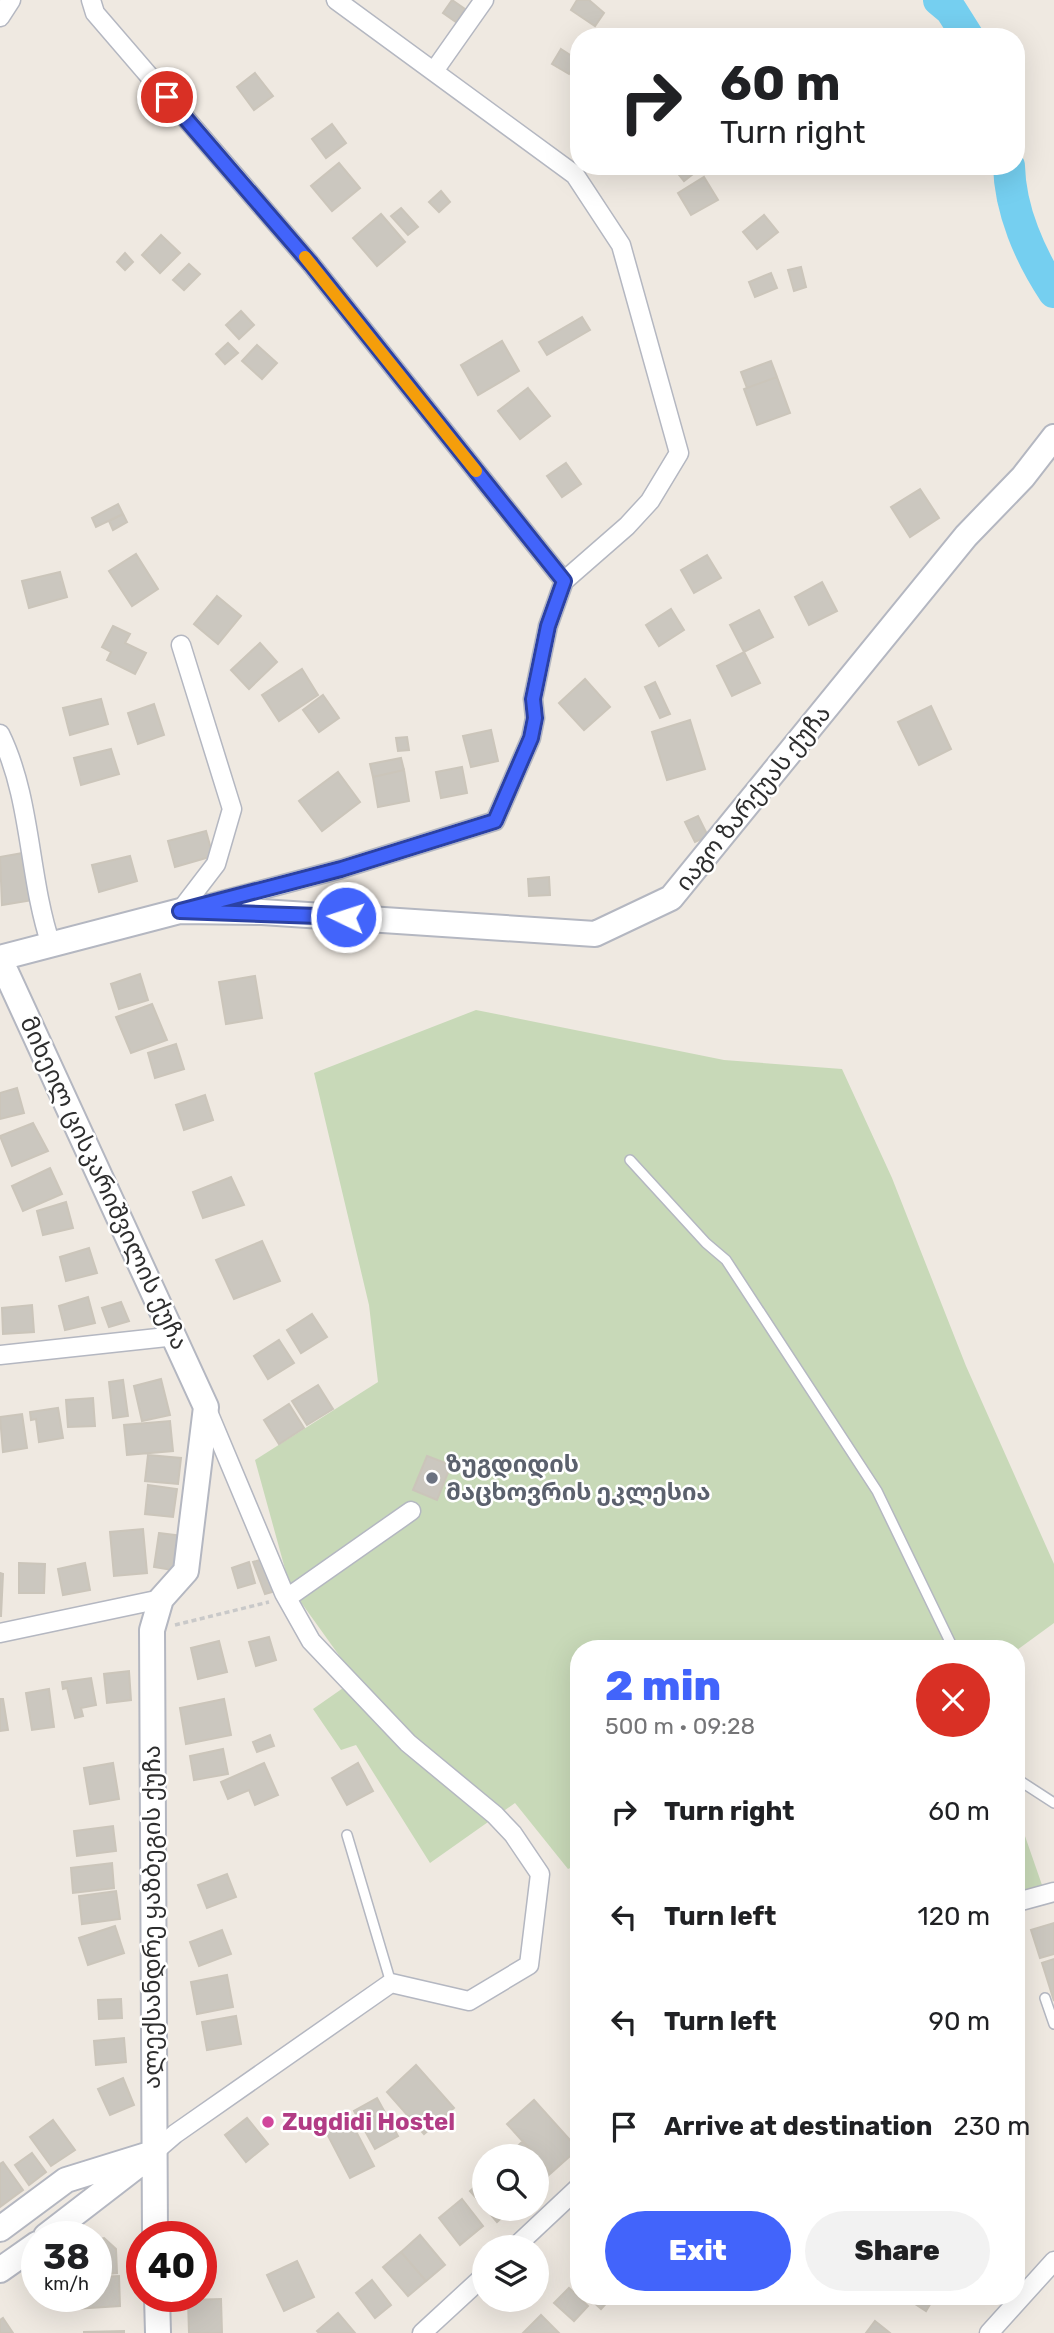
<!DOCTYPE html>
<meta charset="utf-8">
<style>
body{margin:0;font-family:Rubik,"Noto Sans Georgian",sans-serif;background:#f2f2f2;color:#202124;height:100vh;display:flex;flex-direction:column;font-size:26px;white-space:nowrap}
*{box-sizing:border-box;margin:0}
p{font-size:23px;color:#757577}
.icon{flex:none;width:38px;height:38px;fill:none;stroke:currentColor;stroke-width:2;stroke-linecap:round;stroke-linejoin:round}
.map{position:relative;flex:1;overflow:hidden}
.drawer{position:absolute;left:570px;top:1640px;width:455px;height:665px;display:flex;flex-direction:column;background:#fff;border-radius:28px;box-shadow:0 7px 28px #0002}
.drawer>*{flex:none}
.guide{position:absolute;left:570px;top:28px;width:455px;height:147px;border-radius:28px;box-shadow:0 7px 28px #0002;background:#fff;color:#202124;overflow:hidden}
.fabs{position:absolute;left:472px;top:2144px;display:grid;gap:14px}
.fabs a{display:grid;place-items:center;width:77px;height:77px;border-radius:50%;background:#fff;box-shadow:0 7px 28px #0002;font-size:35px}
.speed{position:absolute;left:21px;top:2221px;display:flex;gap:14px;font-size:35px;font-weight:700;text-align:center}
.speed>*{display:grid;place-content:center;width:91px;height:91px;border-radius:50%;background:#fff;box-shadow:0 7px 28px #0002;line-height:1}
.speed small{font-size:18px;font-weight:400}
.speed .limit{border:10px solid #d22;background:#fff;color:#111}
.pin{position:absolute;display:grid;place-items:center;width:60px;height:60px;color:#fff;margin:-30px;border:4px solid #fff;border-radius:50%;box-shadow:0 2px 7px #0007}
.me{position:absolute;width:77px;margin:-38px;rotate:274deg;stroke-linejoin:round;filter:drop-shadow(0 0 5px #0008)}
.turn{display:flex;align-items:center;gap:24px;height:147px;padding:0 35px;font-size:32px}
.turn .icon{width:91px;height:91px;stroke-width:2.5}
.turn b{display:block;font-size:49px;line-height:60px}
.round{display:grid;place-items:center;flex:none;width:74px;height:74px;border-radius:37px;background:#f2f2f2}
.overview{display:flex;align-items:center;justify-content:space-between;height:119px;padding:0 35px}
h1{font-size:42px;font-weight:800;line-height:52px;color:#4264fb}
.primary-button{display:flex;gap:14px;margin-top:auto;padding:14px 35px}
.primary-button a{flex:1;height:80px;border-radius:42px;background:#4264fb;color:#fff;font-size:28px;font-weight:800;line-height:80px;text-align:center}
.primary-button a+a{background:#f2f2f2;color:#202124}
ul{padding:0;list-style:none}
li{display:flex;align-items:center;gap:21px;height:105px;padding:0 35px}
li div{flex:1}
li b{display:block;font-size:26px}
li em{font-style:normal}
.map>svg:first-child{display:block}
.cemetery{fill:#c8d9b8}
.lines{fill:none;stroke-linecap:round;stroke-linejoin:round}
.river{stroke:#75cff0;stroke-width:32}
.building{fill:#cbc7bf;stroke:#cbc5ba;stroke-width:2}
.lane-casing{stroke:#b4b7c1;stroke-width:12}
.street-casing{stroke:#b4b7c1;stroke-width:21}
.secondary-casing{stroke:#b4b7c1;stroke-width:28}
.path{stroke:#c9c9c9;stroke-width:3.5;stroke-dasharray:5 3.5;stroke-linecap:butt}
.lane{stroke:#fff;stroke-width:9}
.street{stroke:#fff;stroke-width:18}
.secondary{stroke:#fff;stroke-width:24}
.route-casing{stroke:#2b41a3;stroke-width:18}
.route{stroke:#4264fb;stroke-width:12}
.slow{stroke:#f59e0b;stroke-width:12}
.worship-dot{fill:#6b7280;stroke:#fff;stroke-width:2.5}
.hotel-dot{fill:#d1479c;stroke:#fff;stroke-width:2.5}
.labels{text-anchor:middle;stroke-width:5;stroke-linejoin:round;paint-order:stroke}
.street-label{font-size:24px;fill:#2e2e2e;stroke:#fff}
.worship-label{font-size:24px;font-weight:bold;fill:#5b616d;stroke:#fff;text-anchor:start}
.hotel-label{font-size:24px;font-weight:bold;fill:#b23c85;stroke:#fff;text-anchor:start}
</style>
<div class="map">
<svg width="1054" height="2333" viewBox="0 0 1054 2333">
<rect width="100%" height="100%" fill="#efe9e1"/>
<path class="cemetery" d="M476,1010L724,1060L842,1069L892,1178L966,1366L1054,1564V1623L1017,1650L579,1648V1864L568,1869L515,1803L430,1863L356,1745L341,1750L313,1709L356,1679L290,1587L255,1460L378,1382L369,1305L314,1073Z
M1017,1813L1042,1885L1017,1895Z"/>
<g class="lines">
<path class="river" d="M939,0L951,10L968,37
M1009,166C1010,210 1030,256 1054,292"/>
</g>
<path class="building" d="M452,0L465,9L456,22L443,13Z
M577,0H589L604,13L595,26L571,10Z
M561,49L578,60L569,74L552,64Z
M255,73L273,96L254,110L237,87Z
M332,124L346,143L326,158L312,139Z
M339,163L360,188L332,211L311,186Z
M672,166H695L698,170L684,181Z
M704,177L718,200L691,215L678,193Z
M441,191L450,202L439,212L429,202Z
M401,208L418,227L408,235L391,216Z
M381,214L405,242L377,266L353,238Z
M764,215L778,232L757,249L743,232Z
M161,235L180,253L160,273L142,255Z
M125,253L133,262L125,270L117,262Z
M189,264L200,274L184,290L173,280Z
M801,267L806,287L794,291L788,270Z
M771,273L777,288L755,297L749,282Z
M241,311L254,325L239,339L226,325Z
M582,317L590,330L547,355L539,342Z
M502,341L519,371L478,395L461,365Z
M228,343L238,353L225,364L216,354Z
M257,345L277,363L262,379L242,361Z
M771,361L777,377L747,388L741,372Z
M777,377L790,413L757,425L744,389Z
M528,388L550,416L520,439L498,411Z
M566,463L581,484L562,497L547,476Z
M920,489L939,518L910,537L891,507Z
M118,504L123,514L96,527L92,518Z
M123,514L127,522L113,530L109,521Z
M136,554L158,589L132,606L109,571Z
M707,555L721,578L694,593L681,570Z
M60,572L67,597L29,608L22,581Z
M822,582L837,611L809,625L795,597Z
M217,596L241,616L218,644L194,624Z
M671,609L684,630L659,646L646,625Z
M759,610L773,637L744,652L730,625Z
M113,626L130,634L125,643L146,653L135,674L107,660L111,652L102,647Z
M260,643L277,662L249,689L231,670Z
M744,652L760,683L732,696L717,666Z
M302,669L318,695L279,721L262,695Z
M585,679L610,707L584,730L559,703Z
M655,682L670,714L660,718L645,687Z
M323,695L339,718L319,732L303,710Z
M101,699L108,724L70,735L63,708Z
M154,704L164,735L138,744L128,713Z
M931,706L951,749L919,765L898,722Z
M690,720L705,769L667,780L652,732Z
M491,730L498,761L471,767L463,736Z
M407,737L409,750L398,751L396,738Z
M111,749L119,774L81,785L74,758Z
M401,758L404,770L373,777L370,764Z
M462,767L467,793L441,798L436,772Z
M404,770L409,801L378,807L373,777Z
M338,772L360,802L322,831L299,801Z
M698,816L708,836L695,842L685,822Z
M206,831L213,856L175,867L168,841Z
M23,853L33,900L2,905L0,857Z
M130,856L137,881L99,892L92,865Z
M549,877L550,895L529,896L528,879Z
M140,974L148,1000L119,1009L111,984Z
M255,976L262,1018L226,1024L219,982Z
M152,1004L167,1040L131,1053L116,1017Z
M176,1044L184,1069L155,1078L148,1053Z
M17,1088L24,1113L0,1119V1093Z
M205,1095L213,1120L184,1130L176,1105Z
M33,1123L48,1151L12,1166L0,1136Z
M50,1168L62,1194L23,1211L12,1186Z
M231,1177L244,1205L203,1218L193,1192Z
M66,1202L73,1228L43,1235L37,1211Z
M262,1241L280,1281L234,1299L216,1260Z
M89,1248L97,1273L66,1281L60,1257Z
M88,1297L95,1323L65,1330L59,1306Z
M121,1302L129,1321L109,1327L102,1308Z
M32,1305L34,1332L3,1334L2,1308Z
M312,1314L327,1337L301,1353L287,1330Z
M279,1340L294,1363L268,1379L254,1356Z
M161,1379L170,1415L142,1421L134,1386Z
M123,1380L128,1416L113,1418L109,1382Z
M318,1385L333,1409L307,1425L292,1401Z
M93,1398L95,1426L68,1427L66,1400Z
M289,1404L304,1428L279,1444L264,1420Z
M58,1408L63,1438L39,1442L36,1419L31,1420L30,1412Z
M22,1414L27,1448L3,1452L0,1417Z
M170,1421L173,1451L127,1455L124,1425Z
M148,1455L181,1458L178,1484L145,1481Z
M427,1456L451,1465L437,1500L413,1490Z
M148,1485L177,1489L173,1517L145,1514Z
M143,1529L147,1573L114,1576L110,1532Z
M159,1533L184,1536L179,1571L154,1567Z
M270,1557L279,1590L265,1594L253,1562Z
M249,1562L255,1583L238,1588L232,1568Z
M19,1563L45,1564L44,1593H19Z
M85,1563L90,1590L63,1595L58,1569Z
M0,1573L3,1574L1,1616H0Z
M269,1637L276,1660L256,1666L249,1642Z
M219,1641L227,1672L198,1679L191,1648Z
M129,1671L131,1700L107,1703L104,1674Z
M91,1678L96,1705L81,1708L83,1716L75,1718L67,1688L63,1689L62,1682Z
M49,1689L54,1727L32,1730L26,1693Z
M0,1699H3L8,1730L0,1731Z
M224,1699L231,1735L186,1744L180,1708Z
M270,1735L274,1746L257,1752L253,1742Z
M223,1749L228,1774L194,1780L190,1756Z
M113,1763L119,1799L90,1804L84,1768Z
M264,1763L278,1795L255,1805L249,1790L228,1799L221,1782Z
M358,1763L373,1791L347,1805L332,1778Z
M113,1826L116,1851L77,1856L74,1831Z
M112,1863L114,1888L73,1893L71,1868Z
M227,1874L236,1897L207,1908L198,1885Z
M116,1891L120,1919L82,1924L79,1896Z
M1054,1923V1954L1040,1958L1031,1930Z
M115,1926L124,1953L88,1965L79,1938Z
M222,1930L231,1954L199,1966L190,1942Z
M1054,1959V2001L1042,1963Z
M227,1975L233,2007L197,2014L191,1982Z
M121,1999L122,2018L99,2019L98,2000Z
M236,2016L241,2044L207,2050L202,2022Z
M124,2038L126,2062L96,2065L94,2041Z
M416,2065L454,2108L424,2134L387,2092Z
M123,2078L134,2105L110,2115L98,2089Z
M377,2098L398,2136L375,2149L354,2111Z
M534,2100L578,2149L551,2173L507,2124Z
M348,2116L374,2166L350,2178L324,2128Z
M247,2118L268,2144L246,2162L225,2135Z
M53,2120L75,2150L51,2166L30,2137Z
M523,2141L536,2156H507Z
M32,2153L46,2172L29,2185L15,2165Z
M537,2157L551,2173L537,2186Z
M3,2162L23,2190L0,2207V2164Z
M485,2178V2208L470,2191Z
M462,2199L483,2226L460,2245L439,2218Z
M485,2208H512L497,2222Z
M420,2235L445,2265L426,2281L401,2252Z
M104,2238L116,2249L117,2273L96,2275V2240Z
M401,2252L426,2281L408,2296L383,2267Z
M297,2261L314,2297L284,2311L267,2275Z
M119,2276L120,2306L74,2309L73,2299L96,2296V2277Z
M372,2280L391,2305L375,2318L356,2293Z
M569,2288L588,2306L574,2321L554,2303Z
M587,2296H613L601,2309Z
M903,2296H935L926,2311Z
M221,2299L222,2333H189L188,2300Z
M338,2313L355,2333H319L317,2331Z
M541,2315L559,2333H523Z
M3,2318L13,2333H0V2320Z
M875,2321L890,2333H866Z
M124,2331V2333H84V2332Z"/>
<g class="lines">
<defs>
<path id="lane" d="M630,1160L706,1243L726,1260L877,1491L953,1648
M1017,1779L1054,1803
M347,1835L391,1983
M1045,1998L1054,2024"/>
<path id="street" d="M91,0L95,13L311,264L564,581
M0,17L11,0
M434,71L484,0
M0,734C32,799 28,877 51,945
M204,905L341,869L495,821L531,738L535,718L533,699L548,626L564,581L627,526L650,501L679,453L621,245L575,175L336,0
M180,911L216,864L232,809L181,645
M0,1355L176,1336
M287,1598L411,1511
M0,1633L161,1599
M1017,1902L1054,1892
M153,2153L175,2134L391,1983L469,2001L529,1965L540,1874L513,1834L495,1815L408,1743L311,1641L284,1593L206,1407
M515,2247L579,2187
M422,2333L485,2275
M989,2333L1054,2261"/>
<path id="secondary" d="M0,958L180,911L262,912L595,934L671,898L966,536L1023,477L1054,437
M0,959L206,1407L186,1571L161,1599L152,1630L155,2236
M0,2229L66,2180L153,2153
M46,2236L142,2162
M0,2270L37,2244
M157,2296L158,2333"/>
</defs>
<use href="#lane" class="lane-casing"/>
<use href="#street" class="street-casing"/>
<use href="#secondary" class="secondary-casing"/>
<path class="path" d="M175,1625L269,1602"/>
<use href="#lane" class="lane"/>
<use href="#street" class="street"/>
<use href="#secondary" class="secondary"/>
</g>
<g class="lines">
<defs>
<path id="route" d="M167,97L311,264L564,581L548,626L533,699L535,718L531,738L495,821L341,869L180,911L346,917"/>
</defs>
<use href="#route" class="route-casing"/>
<use href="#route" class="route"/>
<path class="slow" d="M305,257L476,471"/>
</g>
<circle class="worship-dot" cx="432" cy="1478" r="7"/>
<circle class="hotel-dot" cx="268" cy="2122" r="7"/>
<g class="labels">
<g class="street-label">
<text transform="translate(753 798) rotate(-51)" y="8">იაგო ზარქუას ქუჩა</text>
<text transform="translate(104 1183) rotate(65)" y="8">მიხეილ ცისკარიშვილის ქუჩა</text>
<text transform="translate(152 1917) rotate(-90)" y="8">ალექსანდრე ყაზბეგის ქუჩა</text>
</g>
<g class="worship-label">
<text x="446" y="1472">ზუგდიდის<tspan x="446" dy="28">მაცხოვრის ეკლესია</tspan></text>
</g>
<g class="hotel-label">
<text x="282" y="2130">Zugdidi Hostel</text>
</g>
</g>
</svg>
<div class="fabs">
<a><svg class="icon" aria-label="search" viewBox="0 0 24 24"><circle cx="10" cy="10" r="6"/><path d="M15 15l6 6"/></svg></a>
<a><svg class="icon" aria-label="layers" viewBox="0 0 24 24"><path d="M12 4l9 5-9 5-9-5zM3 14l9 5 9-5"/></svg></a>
</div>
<div class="speed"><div>38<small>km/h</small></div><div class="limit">40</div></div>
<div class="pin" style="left:167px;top:97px;background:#d93025"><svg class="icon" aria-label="arrive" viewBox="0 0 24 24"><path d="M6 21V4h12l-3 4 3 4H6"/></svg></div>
<svg class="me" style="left:346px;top:917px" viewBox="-20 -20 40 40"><circle r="17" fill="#4264fb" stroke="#fff" stroke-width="3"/><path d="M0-11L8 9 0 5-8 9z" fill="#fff"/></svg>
<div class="guide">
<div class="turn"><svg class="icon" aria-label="right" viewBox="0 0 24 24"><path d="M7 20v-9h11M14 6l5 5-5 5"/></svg><div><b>60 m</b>Turn right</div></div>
</div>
<section class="drawer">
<div class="overview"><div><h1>2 min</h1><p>500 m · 09:28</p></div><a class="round" style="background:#d93025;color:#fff"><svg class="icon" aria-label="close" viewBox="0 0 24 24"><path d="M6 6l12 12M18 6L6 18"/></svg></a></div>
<ul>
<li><svg class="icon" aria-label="right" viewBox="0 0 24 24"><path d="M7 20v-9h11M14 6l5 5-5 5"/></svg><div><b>Turn right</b></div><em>60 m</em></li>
<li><svg class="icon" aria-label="left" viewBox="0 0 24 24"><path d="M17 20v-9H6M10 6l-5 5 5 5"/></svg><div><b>Turn left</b></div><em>120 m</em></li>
<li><svg class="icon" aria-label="left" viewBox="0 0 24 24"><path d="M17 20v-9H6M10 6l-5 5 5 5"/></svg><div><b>Turn left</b></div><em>90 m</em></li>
<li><svg class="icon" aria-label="arrive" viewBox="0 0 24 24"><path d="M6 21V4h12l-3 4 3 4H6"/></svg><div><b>Arrive at destination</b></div><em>230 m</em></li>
</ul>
<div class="primary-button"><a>Exit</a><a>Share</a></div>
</section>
</div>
